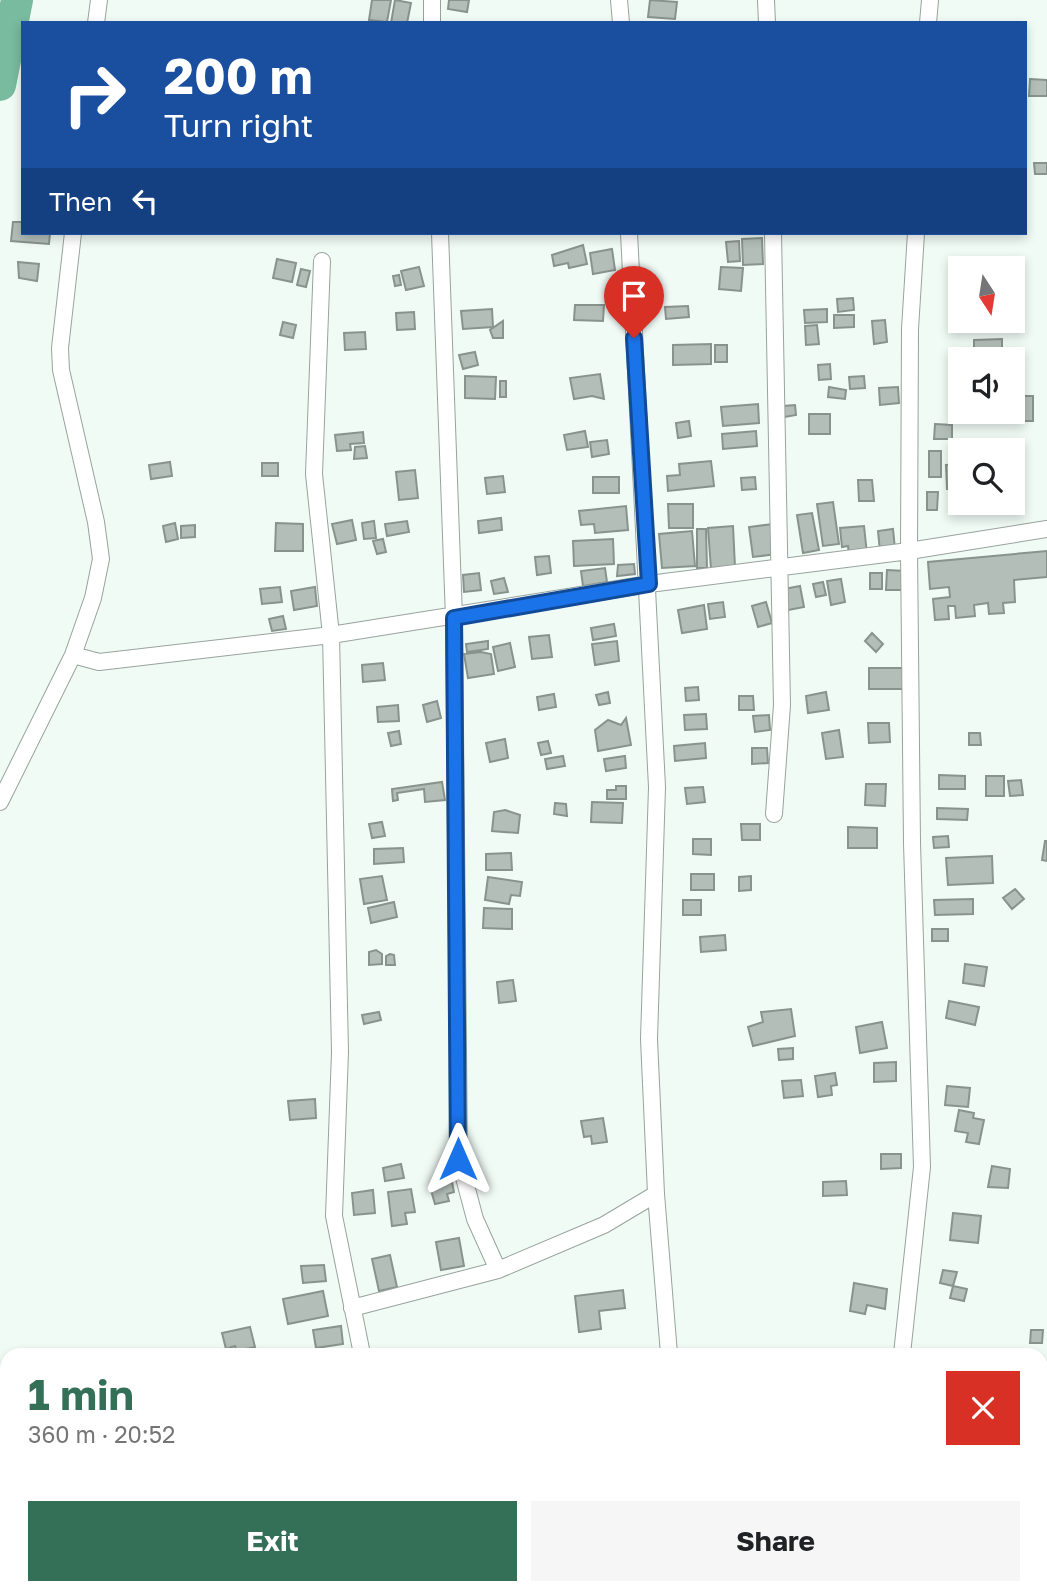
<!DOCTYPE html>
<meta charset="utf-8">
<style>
body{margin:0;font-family:"Golos Text",sans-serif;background:#f6f6f6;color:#202124;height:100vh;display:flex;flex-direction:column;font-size:26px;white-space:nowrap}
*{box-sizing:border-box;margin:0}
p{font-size:23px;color:#757577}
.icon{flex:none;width:38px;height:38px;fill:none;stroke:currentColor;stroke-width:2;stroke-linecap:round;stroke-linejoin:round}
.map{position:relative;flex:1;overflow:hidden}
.drawer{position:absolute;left:0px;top:1348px;width:1048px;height:247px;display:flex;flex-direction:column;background:#fff;border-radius:21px 21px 0 0;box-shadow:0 4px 10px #0003}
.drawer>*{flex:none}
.banner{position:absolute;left:21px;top:21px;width:1006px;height:214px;border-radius:0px;box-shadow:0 4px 10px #0003;background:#1a4fa0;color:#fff;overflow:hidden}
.needle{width:46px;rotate:168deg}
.buttons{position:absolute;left:948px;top:256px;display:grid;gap:14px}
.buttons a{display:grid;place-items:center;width:77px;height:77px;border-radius:0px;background:#fff;box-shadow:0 4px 10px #0003;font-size:35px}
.pin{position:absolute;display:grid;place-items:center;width:60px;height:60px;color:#fff;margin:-72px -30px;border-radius:50% 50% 50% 0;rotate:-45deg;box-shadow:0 0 7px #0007}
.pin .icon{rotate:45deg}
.me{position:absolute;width:77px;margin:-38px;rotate:0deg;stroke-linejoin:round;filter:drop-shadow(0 0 5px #0008)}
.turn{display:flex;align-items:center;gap:24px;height:147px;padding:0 28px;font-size:32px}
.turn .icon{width:91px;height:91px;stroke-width:2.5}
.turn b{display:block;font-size:49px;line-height:60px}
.then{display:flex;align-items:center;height:66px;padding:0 28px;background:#0003;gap:14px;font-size:26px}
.round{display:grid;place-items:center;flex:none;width:74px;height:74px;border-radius:0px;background:#f6f6f6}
.head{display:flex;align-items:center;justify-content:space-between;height:119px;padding:0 28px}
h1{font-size:42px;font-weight:700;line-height:52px;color:#346f58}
.primary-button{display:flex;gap:14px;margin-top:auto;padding:14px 28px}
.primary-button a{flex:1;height:80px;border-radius:0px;background:#346f58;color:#fff;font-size:28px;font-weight:700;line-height:80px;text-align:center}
.primary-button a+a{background:#f6f6f6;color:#202124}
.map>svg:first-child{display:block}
.green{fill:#9edbc1}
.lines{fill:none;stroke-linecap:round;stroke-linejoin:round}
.river{stroke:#78bb9f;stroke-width:32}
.building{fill:#b3beb9;stroke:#89938e;stroke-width:2}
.minor-casing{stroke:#98a39e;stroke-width:18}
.minor{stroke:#fff;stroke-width:16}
.route-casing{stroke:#114b97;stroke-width:18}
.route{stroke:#1a73e8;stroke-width:12}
</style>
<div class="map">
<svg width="1047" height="1594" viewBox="0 0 1047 1594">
<rect width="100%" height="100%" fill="#f0fbf6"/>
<path class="green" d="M0,1528H7V1587H435L450,1594H0Z"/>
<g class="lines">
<path class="river" d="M0,85L17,0"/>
</g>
<path class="building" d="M372,0H391L387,22L369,20Z
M395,0L411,3L407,23H391Z
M449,0H469L467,12L448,9Z
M650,0L677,2L675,19L648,17Z
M1030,79L1047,80V96H1029Z
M1034,163H1047V174H1035Z
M13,222H23V233H50L49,244L11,241Z
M762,238L763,264L743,265L742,239Z
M739,241L740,261L728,262L726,242Z
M583,245L587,264L569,268L568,263L554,266L552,255Z
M612,249L615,270L593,274L590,253Z
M277,259L296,263L292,282L273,278Z
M18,262L39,264L37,281L19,278Z
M419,267L424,286L406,290L401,271Z
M721,267L743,268L741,291L719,289Z
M301,269L310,271L306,287L297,285Z
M399,275L401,285L395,286L393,276Z
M853,298L854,310L838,312L837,299Z
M575,305H604L603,321L574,320Z
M688,306L689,317L666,319L665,307Z
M492,309L493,327L463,329L461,311Z
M827,309V322L805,323L804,310Z
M414,312L415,329L397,330L396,313Z
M834,315H854V327L834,328Z
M885,320L887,342L874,344L872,321Z
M503,321V338H493L490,330Z
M283,322L296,325L293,338L280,335Z
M817,325L819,344L806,345L805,326Z
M365,332L366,349L345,350L344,333Z
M1002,339V350L974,351V340Z
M711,344V364L673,365V345Z
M715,345H727V362H715Z
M475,352L478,365L463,369L459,355Z
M997,353V359H975V354Z
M830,364L831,379L819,380L818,365Z
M600,374L604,399L592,396L574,399L570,378Z
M465,376L496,377L495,399L465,398Z
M864,376L865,388L850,389L849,377Z
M500,381H506V397H500Z
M829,387L846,390L845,399L828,397Z
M898,387L899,403L880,405L879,388Z
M1013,396H1033V421H1013V414L1007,411H1013Z
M758,404L759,423L723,426L721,407Z
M795,405L796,415L784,417L783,406Z
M809,414H830V434H809Z
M689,421L691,436L678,438L676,423Z
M935,424L952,425V439H934Z
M585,431L588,447L567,450L564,435Z
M756,431L757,446L723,449L722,434Z
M363,432L364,443L350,444L351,450L337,451L335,435Z
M607,440L609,454L592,457L590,442Z
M365,446L367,458L354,459L355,447Z
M929,451H941V477H929Z
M711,461L714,486L668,491L667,476L680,475L679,464Z
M170,462L172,476L151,479L149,465Z
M262,463H278V476H262Z
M961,464V488L947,489L946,465Z
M415,470L418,498L399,500L396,472Z
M503,476L505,492L487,494L485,478Z
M593,477H619V493H593Z
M755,477L756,489L742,490L741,478Z
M858,480H872L874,501H859Z
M927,492H938L937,510H927Z
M833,502L839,544L823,546L817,504Z
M668,504H693V528H669Z
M626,506L628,530L595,533L594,524L581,525L579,511Z
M812,513L819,550L803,553L797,515Z
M501,518L502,530L479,533L478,521Z
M352,520L356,540L337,544L332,524Z
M374,521L376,538L364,539L362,523Z
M407,521L409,532L387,536L385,524Z
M175,523L178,539L166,542L163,526Z
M276,523L303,524V551H275Z
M773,524L777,554L753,557L749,527Z
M195,525V537L181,538V526Z
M733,526L735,567L711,569L708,528Z
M864,526L867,554L849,555L848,546L842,547L840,528Z
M697,529H706L707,568H697Z
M893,529L895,549L880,551L878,531Z
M692,531L695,566L662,568L659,534Z
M383,539L386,552L377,554L373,541Z
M613,539L614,564L574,566L573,541Z
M1047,551V577L1014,580L1015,602L1003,603L1004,613L989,614L988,603L974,605L975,616L956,618L955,606H948L949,619L935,620L933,599L950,597L949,587L930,589L928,562Z
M549,556L551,573L537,575L535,557Z
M634,564L635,574L617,576L618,565Z
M605,568L607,582L583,586L581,571Z
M887,570L905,571L904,590H886Z
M479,573L481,590L464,592L463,575Z
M870,573H882V589H870Z
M504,578L508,592L494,594L491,581Z
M841,579L845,602L831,605L827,581Z
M823,582L826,595L816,597L813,584Z
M800,586L804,607L788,610L784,589Z
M280,587L282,602L262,604L260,589Z
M315,587L317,606L294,610L291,591Z
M723,602L725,617L710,619L708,604Z
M766,602L772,623L758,627L752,606Z
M704,605L707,629L682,633L678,610Z
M283,616L286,629L272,631L269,619Z
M614,624L616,636L593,640L591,628Z
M872,633L883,644L876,652L865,641Z
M549,635L552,657L532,659L529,637Z
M488,641V649L467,652L466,644Z
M617,641L619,661L595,665L592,644Z
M510,643L515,667L498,671L493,647Z
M481,652L491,654L494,674L468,678L464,654Z
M383,663L385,680L363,682L362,665Z
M869,668H905V689H869Z
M698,687L699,700L686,701L685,688Z
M608,692L610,703L599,705L596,695Z
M826,692L829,710L808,713L806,696Z
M554,694L556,707L539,710L537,697Z
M739,696H753L754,710H739Z
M437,701L441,718L427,722L423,705Z
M398,705L399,721L378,722L377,707Z
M706,714L707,729L685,730L684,715Z
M769,715L770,730L755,732L753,716Z
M626,718L631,745L598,751L595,730L608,720L621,725Z
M868,723H889L890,742L869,743Z
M839,730L843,757L826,759L822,733Z
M399,731L401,744L391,746L388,733Z
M969,733H980L981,745H969Z
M505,739L508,758L490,762L486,743Z
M548,741L551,753L541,755L538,743Z
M705,743L706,758L675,761L674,746Z
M752,748H767L768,763L752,764Z
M563,756L565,766L547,769L545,759Z
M625,756L626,768L606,771L604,759Z
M939,775L965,776V789H939Z
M986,776H1004V796H986Z
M1021,780L1023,795L1010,796L1008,781Z
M442,782L445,800L425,802L424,789L397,793L398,800L393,801L392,789Z
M866,784H886L885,806L865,805Z
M616,786H626V799H607V790H616Z
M703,787L705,802L687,804L685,788Z
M592,802L623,803L622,823L591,822Z
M555,803L566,804L567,816L554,814Z
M937,808L968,809L967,820L937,819Z
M505,810L520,815L518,833L492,831L494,812Z
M382,822L385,836L372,838L369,824Z
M741,824H760V840H742Z
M848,827L877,828V848H848Z
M948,836L949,847L934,848L933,837Z
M693,839H711V855L693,854Z
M1045,841H1047V861L1042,860Z
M403,848L404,862L374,864V849Z
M511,853L512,870H486V854Z
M992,856L993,883L948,885L946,858Z
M691,874H714V890H691Z
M382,876L387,900L364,904L360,879Z
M751,876V890L739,891V877Z
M488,877L522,882L520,896L511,895L509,904L485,900Z
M1015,889L1024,899L1012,909L1003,898Z
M973,899V914L935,915L934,900Z
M683,900H701V915H683Z
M394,902L397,917L371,923L368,908Z
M484,908L512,909V929L483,928Z
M932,929H948V941H932Z
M725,935L726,950L701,952L700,937Z
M376,950L382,954V964L369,965V952Z
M390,954L394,955L395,965H386V956Z
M965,964L987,967L984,986L963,983Z
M513,980L516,1001L499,1003L497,982Z
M949,1001L979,1007L975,1025L946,1018Z
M791,1009L795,1036L753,1046L748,1027L763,1022L761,1012Z
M379,1012L381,1020L364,1024L362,1015Z
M882,1022L887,1048L860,1053L856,1027Z
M793,1048V1059L779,1060L778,1049Z
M896,1062V1081L874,1082V1063Z
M835,1073L837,1085L831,1086L832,1095L818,1097L815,1076Z
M801,1080L803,1096L784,1098L782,1081Z
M947,1086L970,1088L968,1107L945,1105Z
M315,1099L316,1118L290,1120L288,1101Z
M959,1110L974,1113L973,1118L984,1120L979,1144L966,1142L968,1133L955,1131Z
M603,1118L607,1142L592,1144L591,1136L584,1137L581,1121Z
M881,1154H901V1168L881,1169Z
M401,1164L404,1178L385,1181L383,1168Z
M992,1166L1010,1169L1008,1188L988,1187Z
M846,1181L847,1195L823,1196V1182Z
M452,1182L454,1192L447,1194L449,1201L435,1204L430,1187Z
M411,1189L415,1212L405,1213L407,1224L392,1226L388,1192Z
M373,1190L375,1213L354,1215L352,1193Z
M953,1213L981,1216L978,1243L950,1240Z
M459,1238L464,1266L441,1270L436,1242Z
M390,1255L397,1287L379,1291L372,1259Z
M324,1265L326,1281L303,1283L301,1266Z
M943,1270L957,1272L953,1286L940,1283Z
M854,1283L887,1289L885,1309L867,1305L865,1314L850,1311Z
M953,1286L967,1289L964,1301L950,1298Z
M623,1290L625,1308L599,1311L601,1329L579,1332L575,1296Z
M323,1291L328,1316L288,1324L283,1299Z
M341,1326L343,1344L316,1348L313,1330Z
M250,1327L255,1347L237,1351L235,1346L226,1349L222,1333Z
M1031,1330H1043L1042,1343H1030Z
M496,1587L497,1594H470L469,1588Z"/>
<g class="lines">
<defs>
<path id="minor" d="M619,0L621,23
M766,0L767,23
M96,23L99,0
M432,23V0
M928,23L930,0
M440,233L454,618L459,1159L475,1219L498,1270
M629,233L657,787L649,1039L656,1194L669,1354
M773,233L782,705L774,814
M322,261L314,474L331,635L340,1052L334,1216L362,1354
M73,655L99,662L331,635L649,584L909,551L1047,529
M0,802L73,655L93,598L101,559L96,522L61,370L60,348L73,233
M352,1308L498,1270L604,1225L656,1194
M902,1354L922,1167L912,843L909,551L910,329L916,233
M0,1507L7,1504
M400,1587L401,1594
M892,1587L893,1594
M669,1594V1587"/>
</defs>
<use href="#minor" class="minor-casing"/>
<use href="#minor" class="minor"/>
</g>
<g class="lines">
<defs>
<path id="route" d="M458,1159L454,618L649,584L634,338"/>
</defs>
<use href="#route" class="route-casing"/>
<use href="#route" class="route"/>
</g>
</svg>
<div class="buttons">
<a><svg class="needle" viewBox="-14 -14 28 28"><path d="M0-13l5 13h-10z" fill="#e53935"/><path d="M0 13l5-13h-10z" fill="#757577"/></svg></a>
<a><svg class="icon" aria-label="sound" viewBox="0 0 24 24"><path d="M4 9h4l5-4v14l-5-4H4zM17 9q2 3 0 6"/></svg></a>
<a><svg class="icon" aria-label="search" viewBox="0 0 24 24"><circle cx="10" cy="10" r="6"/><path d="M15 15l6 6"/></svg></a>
</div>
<div class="pin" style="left:634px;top:338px;background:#d93025"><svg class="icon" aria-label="arrive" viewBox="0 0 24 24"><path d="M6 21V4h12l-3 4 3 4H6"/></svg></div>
<svg class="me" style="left:458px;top:1159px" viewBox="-20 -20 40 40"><path d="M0-17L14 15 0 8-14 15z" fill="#1a73e8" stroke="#fff" stroke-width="4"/></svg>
<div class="banner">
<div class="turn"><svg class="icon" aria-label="right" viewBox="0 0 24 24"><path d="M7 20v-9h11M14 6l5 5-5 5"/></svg><div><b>200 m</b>Turn right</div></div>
<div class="then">Then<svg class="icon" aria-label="left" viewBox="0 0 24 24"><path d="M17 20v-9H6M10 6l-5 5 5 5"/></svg></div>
</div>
<section class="drawer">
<div class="head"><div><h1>1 min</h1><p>360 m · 20:52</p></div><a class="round" style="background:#d93025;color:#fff"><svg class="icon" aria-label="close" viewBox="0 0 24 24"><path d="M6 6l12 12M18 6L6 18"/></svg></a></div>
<div class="primary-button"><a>Exit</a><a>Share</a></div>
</section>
</div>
